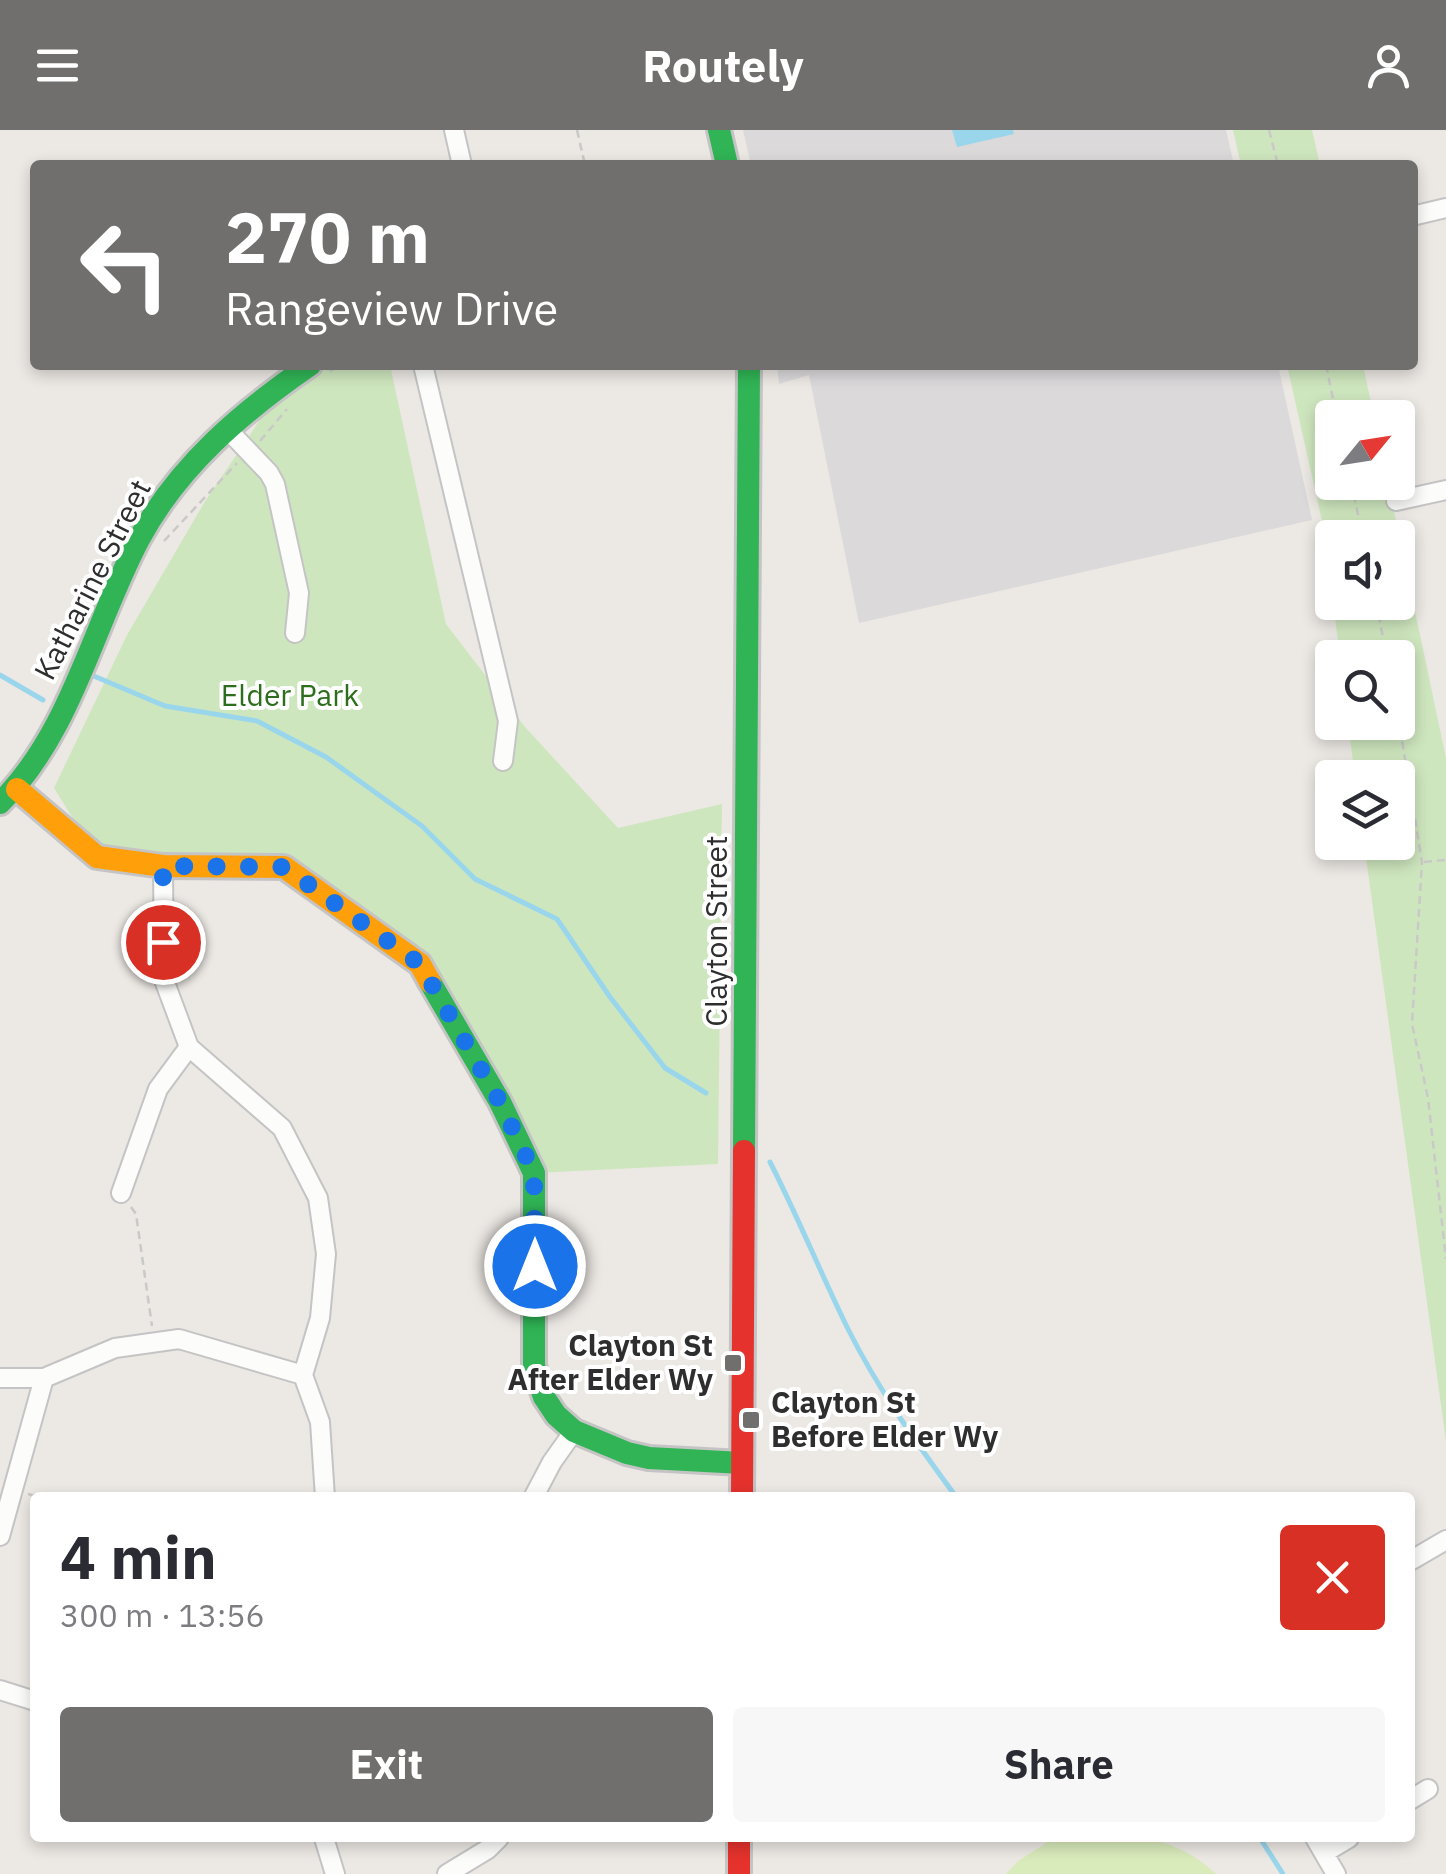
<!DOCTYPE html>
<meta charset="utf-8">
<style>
body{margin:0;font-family:"IBM Plex Sans",sans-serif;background:#f7f7f7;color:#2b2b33;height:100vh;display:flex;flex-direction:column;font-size:38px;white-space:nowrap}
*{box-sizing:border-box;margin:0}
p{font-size:32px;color:#7c7c81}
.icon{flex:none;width:55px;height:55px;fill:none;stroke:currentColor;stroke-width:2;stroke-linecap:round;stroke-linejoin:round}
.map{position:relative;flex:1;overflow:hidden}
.sheet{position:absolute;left:30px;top:1362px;width:1385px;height:350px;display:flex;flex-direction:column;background:#fff;border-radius:10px;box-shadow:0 5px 15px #0003}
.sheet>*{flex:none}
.top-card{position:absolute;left:30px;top:30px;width:1388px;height:210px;border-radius:10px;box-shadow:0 5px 15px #0003;background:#706f6e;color:#fff;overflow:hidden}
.needle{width:65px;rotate:60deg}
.fabs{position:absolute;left:1315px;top:270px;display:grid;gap:20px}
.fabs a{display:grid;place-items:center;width:100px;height:100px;border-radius:10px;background:#fff;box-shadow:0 5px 15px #0003;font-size:50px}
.pin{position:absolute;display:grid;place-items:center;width:85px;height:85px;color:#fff;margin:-42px;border:5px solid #fff;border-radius:50%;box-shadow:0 2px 10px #0007}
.me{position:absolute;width:110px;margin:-55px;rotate:0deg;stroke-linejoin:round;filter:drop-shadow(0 0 8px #0008)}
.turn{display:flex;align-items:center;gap:35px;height:210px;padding:0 30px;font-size:45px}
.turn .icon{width:130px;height:130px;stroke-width:2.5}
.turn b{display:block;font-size:70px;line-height:85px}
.round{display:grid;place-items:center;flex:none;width:105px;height:105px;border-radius:10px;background:#f7f7f7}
.summary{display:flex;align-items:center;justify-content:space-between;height:170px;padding:0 30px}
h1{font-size:60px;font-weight:800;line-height:75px}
.cta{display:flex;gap:20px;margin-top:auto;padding:20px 30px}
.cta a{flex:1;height:115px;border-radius:10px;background:#706f6e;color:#fff;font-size:40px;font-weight:800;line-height:115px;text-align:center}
.cta a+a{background:#f7f7f7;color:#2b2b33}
header{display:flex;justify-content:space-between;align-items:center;height:130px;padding:0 30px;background:#706f6e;color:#fff;font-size:45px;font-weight:800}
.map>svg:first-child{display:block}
.industrial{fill:#dcd9db}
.green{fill:#cee6be}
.pitch{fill:#d9eabb}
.water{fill:#99d6ec}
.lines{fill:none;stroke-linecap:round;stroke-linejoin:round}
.stream{stroke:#99d6ec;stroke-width:5}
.street-casing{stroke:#c5c4c5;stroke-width:22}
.fast-casing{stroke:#c5c4c5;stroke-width:28}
.slow-casing{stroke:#c5c4c5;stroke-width:28}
.jam-casing{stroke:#c5c4c5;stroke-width:28}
.path{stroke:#c9c9c8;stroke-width:2.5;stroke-dasharray:8 5;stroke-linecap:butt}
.street{stroke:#fcfcfb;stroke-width:18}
.fast{stroke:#30b455;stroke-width:22}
.slow{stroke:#ff9f0a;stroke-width:22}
.jam{stroke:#e5322d;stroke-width:22}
.route{stroke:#1a73e8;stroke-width:18;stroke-dasharray:0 32.4}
.poi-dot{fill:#706f6e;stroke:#fff;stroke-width:4}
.labels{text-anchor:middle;stroke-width:8;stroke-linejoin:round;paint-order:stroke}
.street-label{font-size:30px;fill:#2e2e2e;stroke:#fff}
.park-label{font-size:30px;fill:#2c6e1b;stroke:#fff}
.poi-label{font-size:30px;font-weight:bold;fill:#2e2e2e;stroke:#fff;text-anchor:end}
</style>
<header><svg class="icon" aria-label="menu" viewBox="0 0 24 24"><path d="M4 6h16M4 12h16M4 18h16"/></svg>Routely<svg class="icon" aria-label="person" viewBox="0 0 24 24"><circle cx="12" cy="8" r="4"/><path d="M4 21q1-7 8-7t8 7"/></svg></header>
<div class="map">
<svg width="1446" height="1744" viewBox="0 0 1446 1744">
<rect width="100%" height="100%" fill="#ece8e4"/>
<path class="industrial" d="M743,0H1226L1234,35H751Z
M777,235H1278L1312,390L859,493L809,245L779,254Z"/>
<path class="green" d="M1233,0H1312L1320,35H1241Z
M342,235H390L446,494L525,597L618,698L722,674L718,1034L534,1043L420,834L284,737L97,727L54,658L127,505L204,373L286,251Z
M1287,235H1363L1374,287L1332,288V352L1388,353L1446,628V1311L1364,713L1398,712V648L1355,647L1348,593L1398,592V528L1340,527L1333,472H1398V408H1332V472L1322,391Z"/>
<path class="pitch" d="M1054,1708C1117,1707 1167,1697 1216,1744H1006L1018,1731Z"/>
<path class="water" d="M952,0H1013L1014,4L957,17Z"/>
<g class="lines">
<path class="stream" d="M89,544L165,576L257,591L326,627L422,696L475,749L557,789L610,867L665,938L706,963
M0,545L43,570
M770,1032C798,1087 821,1144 848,1199C878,1259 917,1314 957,1368
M1260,1708L1283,1744"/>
<defs>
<path id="street" d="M454,0L462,35
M1412,86L1446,78
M423,235L508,591L503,631
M228,300L269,343L275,354L299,463L295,503
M1396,371L1446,360
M163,736L164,850L189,917L282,998L318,1068L326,1124L320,1188L303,1245
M121,1063L158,959L189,917
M0,1248H44L115,1218L179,1209L303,1245L320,1292L325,1368
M533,1368L552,1332L574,1301
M0,1406L44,1248
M1410,1431L1446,1410
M0,1560L35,1571
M1410,1670L1428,1659
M324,1708L335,1744
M1315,1708L1336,1744
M1324,1723L1349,1708
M447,1744L488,1719L499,1708"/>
<path id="fast" d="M719,0L727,35
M0,673C71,603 93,496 139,409C179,335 242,282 310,235
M430,852L500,972L534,1043V1236L544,1267L556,1285L574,1301L627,1323L649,1328L742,1333
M744,1021L749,235"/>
<path id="slow" d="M17,659L97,727L163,736L284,737L420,834L430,852"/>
<path id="jam" d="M742,1368L744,1021
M739,1708V1744"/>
</defs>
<use href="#street" class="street-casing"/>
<use href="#fast" class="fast-casing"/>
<use href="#slow" class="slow-casing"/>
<use href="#jam" class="jam-casing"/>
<path class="path" d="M577,0L585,35
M1269,0L1278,35
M1326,235L1337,288
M330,241L342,235
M260,311L287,279
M1351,352L1363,408
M164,411L237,333
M1376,472L1387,528
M1398,586L1422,732L1412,894L1428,968L1446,1129
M1424,732L1446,730
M131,1077L136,1084L152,1196
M28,1364L44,1368"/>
<use href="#street" class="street"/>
<use href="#fast" class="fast"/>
<use href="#slow" class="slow"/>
<use href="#jam" class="jam"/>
</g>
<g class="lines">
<path class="route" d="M163,812V736L284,737L420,834L500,972L534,1043L535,1136"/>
</g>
<g class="poi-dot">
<rect x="723" y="1223" width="20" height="20" rx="5"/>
<rect x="741" y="1280" width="20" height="20" rx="5"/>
</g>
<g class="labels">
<g class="street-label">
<text transform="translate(93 450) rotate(-63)" y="10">Katharine Street</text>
<text transform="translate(717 801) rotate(-90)" y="10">Clayton Street</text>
</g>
<g class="park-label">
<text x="290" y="576">Elder Park</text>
</g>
<g class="poi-label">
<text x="713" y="1226">Clayton St<tspan x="713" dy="34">After Elder Wy</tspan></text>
<text x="771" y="1283" text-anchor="start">Clayton St<tspan x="771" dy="34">Before Elder Wy</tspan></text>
</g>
</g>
</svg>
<div class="fabs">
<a><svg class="needle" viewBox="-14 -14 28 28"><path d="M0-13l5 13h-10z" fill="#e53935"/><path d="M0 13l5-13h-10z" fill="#7c7c81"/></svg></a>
<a><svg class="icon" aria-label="sound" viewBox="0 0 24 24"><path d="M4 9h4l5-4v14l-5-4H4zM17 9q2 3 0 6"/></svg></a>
<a><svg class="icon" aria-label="search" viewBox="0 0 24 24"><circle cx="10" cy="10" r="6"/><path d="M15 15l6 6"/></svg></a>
<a><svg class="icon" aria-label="layers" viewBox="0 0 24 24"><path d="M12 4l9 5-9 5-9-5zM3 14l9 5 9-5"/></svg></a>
</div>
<div class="pin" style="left:163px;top:812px;background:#d93025"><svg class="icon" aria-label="arrive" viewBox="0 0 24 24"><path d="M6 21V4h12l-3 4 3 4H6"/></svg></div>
<svg class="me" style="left:535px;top:1136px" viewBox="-20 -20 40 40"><circle r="17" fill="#1a73e8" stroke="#fff" stroke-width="3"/><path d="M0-11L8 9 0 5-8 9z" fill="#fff"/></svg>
<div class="top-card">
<div class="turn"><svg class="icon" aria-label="left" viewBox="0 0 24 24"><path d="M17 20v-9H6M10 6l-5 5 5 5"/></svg><div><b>270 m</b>Rangeview Drive</div></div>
</div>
<section class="sheet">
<div class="summary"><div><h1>4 min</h1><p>300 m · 13:56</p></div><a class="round" style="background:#d93025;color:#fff"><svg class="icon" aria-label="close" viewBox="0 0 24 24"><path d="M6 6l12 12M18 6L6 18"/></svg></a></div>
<div class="cta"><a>Exit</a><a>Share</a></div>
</section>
</div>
